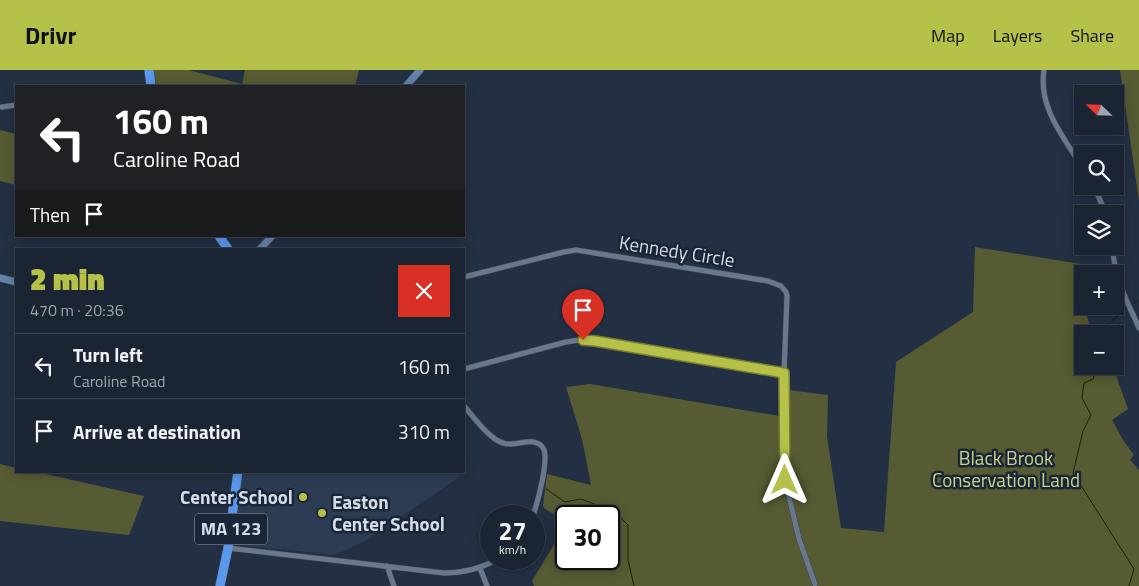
<!DOCTYPE html>
<meta charset="utf-8">
<style>
body{margin:0;font-family:"Titillium Web",sans-serif;background:#27303e;color:#f1f3f6;height:100vh;display:flex;flex-direction:column;font-size:19px;white-space:nowrap}
*{box-sizing:border-box;margin:0}
p{font-size:16px;color:#9fa4ac}
.icon{flex:none;width:28px;height:28px;fill:none;stroke:currentColor;stroke-width:2;stroke-linecap:round;stroke-linejoin:round}
.map{position:relative;flex:1;overflow:hidden}
.drawer{position:absolute;left:15px;top:178px;width:450px;height:225px;display:flex;flex-direction:column;background:#1a2432;border-radius:0px;box-shadow:0 2px 12px #0003,0 0 0 1px #38414d}
.drawer>*{flex:none}
.top-card{position:absolute;left:15px;top:15px;width:450px;height:152px;border-radius:0px;box-shadow:0 2px 12px #0003,0 0 0 1px #38414d;background:#202124;color:#fff;overflow:hidden}
.needle{width:32px;rotate:293deg}
.tools{position:absolute;left:1074px;top:15px;display:grid;gap:10px}
.tools a{display:grid;place-items:center;width:50px;height:50px;border-radius:0px;background:#1a2432;box-shadow:0 2px 12px #0003,0 0 0 1px #38414d;font-size:25px}
.speed{position:absolute;left:480px;top:435px;display:flex;gap:10px;font-size:25px;font-weight:700;text-align:center}
.speed>*{display:grid;place-content:center;width:65px;height:65px;border-radius:50%;background:#1a2432;box-shadow:0 2px 12px #0003,0 0 0 1px #38414d;line-height:1}
.speed small{font-size:12px;font-weight:400}
.speed .limit{border:2px solid #111;border-radius:8px;background:#fff;color:#111}
.pin{position:absolute;display:grid;place-items:center;width:42px;height:42px;color:#fff;margin:-51px -21px;border-radius:50% 50% 50% 0;rotate:-45deg;box-shadow:0 0 5px #0007}
.pin .icon{rotate:45deg}
.me{position:absolute;width:55px;margin:-28px;rotate:0deg;stroke-linejoin:round;filter:drop-shadow(0 0 4px #0008)}
.turn{display:flex;align-items:center;gap:18px;height:105px;padding:0 15px;font-size:22px}
.turn .icon{width:65px;height:65px;stroke-width:2.5}
.turn b{display:block;font-size:35px;line-height:42px}
.then{display:flex;align-items:center;height:48px;padding:0 15px;background:#0003;gap:10px;font-size:19px}
.round{display:grid;place-items:center;flex:none;width:52px;height:52px;border-radius:0px;background:#27303e}
.overview{display:flex;align-items:center;justify-content:space-between;height:85px;padding:0 15px}
h1{font-size:30px;font-weight:800;line-height:38px;color:#b6c149}
ul{padding:0;list-style:none}
li{display:flex;align-items:center;gap:15px;height:65px;padding:0 15px;border-top:1px solid #38414d}
li div{flex:1}
li b{display:block;font-size:19px}
li em{font-style:normal}
header{display:flex;align-items:center;gap:30px;box-sizing:border-box;height:70px;padding:0 25px;background:#b6c149;color:#111}
header strong{font-size:24px}
nav{display:flex;gap:28px;margin-inline-start:auto;font-size:18px}
.map>svg:first-child{display:block}
.built{fill:#2c3d53}
.green{fill:#565b33;fill-rule:evenodd}
.lines{fill:none;stroke-linecap:round;stroke-linejoin:round}
.stream{stroke:#1f2200;stroke-width:1}
.street-casing{stroke:#404b5b;stroke-width:6}
.secondary-casing{stroke:#404b5b;stroke-width:8}
.highway-casing{stroke:#404b5b;stroke-width:10}
.street{stroke:#69788d;stroke-width:5}
.secondary{stroke:#6582aa;stroke-width:7}
.highway{stroke:#5b98ec;stroke-width:9}
.route-casing{stroke:#767d2f;stroke-width:12}
.route{stroke:#b6c149;stroke-width:9}
.poi-dot{fill:#b6c149;stroke:#1a2638;stroke-width:2}
.labels{text-anchor:middle;stroke-width:5;stroke-linejoin:round;paint-order:stroke}
.shield{fill:#1a2638;stroke:#9ca5b3;stroke-width:1}
.shield-label{font-size:18px;font-weight:bold;fill:#d3dce8}
.street-label{font-size:19px;fill:#d3dce8;stroke:#1a2638}
.park-label{font-size:19px;fill:#cad489;stroke:#1a2638}
.poi-label{font-size:19px;font-weight:bold;fill:#d3dce8;stroke:#1a2638;text-anchor:end}
</style>
<header>
<strong>Drivr</strong>
<nav><a>Map</a><a>Layers</a><a>Share</a></nav>
</header>
<div class="map">
<svg width="1139" height="516" viewBox="0 0 1139 516">
<rect width="100%" height="100%" fill="#233043"/>
<path class="built" d="M243,401H456L461,406L365,471L335,485L234,474Z"/>
<path class="green" d="M153,0H189L242,14L245,0H359L355,16H156Z
M1120,0H1139V131Z
M0,60L16,64V115L0,111Z
M975,177L1112,199L1113,204H1082V213L1080,214L1082,224V236H1085L1091,264H1082V296H1114L1118,311L1128,339L1112,350L1123,370L1134,385L1130,390L1139,400V516H534L532,511L564,458L565,450L545,439L543,436L547,404L591,415L582,369L566,317L590,314L779,346L780,319L828,325L827,367L841,458L884,462L896,292L973,242ZM566,446H609V489H566Z
M0,394L16,398V401H32L144,426L129,465L0,451Z"/>
<g class="lines">
<path class="stream" d="M1133,234L1139,230
M1104,264L1105,257L1127,238
M1096,296L1093,309L1084,313L1082,328L1091,345L1083,361L1073,403L1134,499L1129,516
M546,419L565,432L581,429L602,437L620,447L628,455V490L634,516"/>
<defs>
<path id="street" d="M1044,0C1038,38 1064,67 1082,97
M2,37L16,35
M1094,116L1106,144
M1112,176C1113,184 1114,192 1116,200C1120,220 1131,239 1139,258
M464,207L564,182L576,180L768,211L781,216L786,222L787,226L784,303L785,410L799,469L815,514
M464,299L566,272L579,270L595,271L784,303
M464,336C473,346 489,369 503,373C513,377 523,370 534,372C537,373 541,374 543,378C550,388 537,434 533,446
M228,478L444,503C464,503 480,499 498,489
M387,496L394,516
M480,498L487,516"/>
<path id="secondary" d="M406,16L420,0
M260,179L272,166
M0,208L16,212"/>
<path id="highway" d="M149,0L151,16
M219,166L228,179
M220,516L228,478L238,401"/>
</defs>
<use href="#street" class="street-casing"/>
<use href="#secondary" class="secondary-casing"/>
<use href="#highway" class="highway-casing"/>
<use href="#street" class="street"/>
<use href="#secondary" class="secondary"/>
<use href="#highway" class="highway"/>
</g>
<g class="lines">
<defs>
<path id="route" d="M583,270L595,271L784,303L785,410"/>
</defs>
<use href="#route" class="route-casing"/>
<use href="#route" class="route"/>
</g>
<g class="poi-dot">
<circle cx="303" cy="427" r="5"/>
<circle cx="322" cy="443" r="5"/>
</g>
<g class="labels">
<rect class="shield" x="195" y="443.5" width="72" height="31" rx="4"/>
<g class="shield-label">
<text x="231" y="465">MA 123</text>
</g>
<g class="street-label">
<text transform="translate(677 181) rotate(9)" y="7">Kennedy Circle</text>
</g>
<g class="park-label">
<text x="1006" y="395">Black Brook<tspan x="1006" dy="22">Conservation Land</tspan></text>
</g>
<g class="poi-label">
<text x="293" y="434">Center School</text>
<text x="332" y="439" text-anchor="start">Easton<tspan x="332" dy="22">Center School</tspan></text>
</g>
</g>
</svg>
<div class="tools">
<a><svg class="needle" viewBox="-14 -14 28 28"><path d="M0-13l5 13h-10z" fill="#e53935"/><path d="M0 13l5-13h-10z" fill="#9fa4ac"/></svg></a>
<a><svg class="icon" aria-label="search" viewBox="0 0 24 24"><circle cx="10" cy="10" r="6"/><path d="M15 15l6 6"/></svg></a>
<a><svg class="icon" aria-label="layers" viewBox="0 0 24 24"><path d="M12 4l9 5-9 5-9-5zM3 14l9 5 9-5"/></svg></a>
<a>+</a>
<a>−</a>
</div>
<div class="speed"><div>27<small>km/h</small></div><div class="limit">30</div></div>
<div class="pin" style="left:583px;top:270px;background:#d93025"><svg class="icon" aria-label="arrive" viewBox="0 0 24 24"><path d="M6 21V4h12l-3 4 3 4H6"/></svg></div>
<svg class="me" style="left:785px;top:410px" viewBox="-20 -20 40 40"><path d="M0-17L14 15 0 8-14 15z" fill="#b6c149" stroke="#fff" stroke-width="4"/></svg>
<div class="top-card">
<div class="turn"><svg class="icon" aria-label="left" viewBox="0 0 24 24"><path d="M17 20v-9H6M10 6l-5 5 5 5"/></svg><div><b>160 m</b>Caroline Road</div></div>
<div class="then">Then<svg class="icon" aria-label="arrive" viewBox="0 0 24 24"><path d="M6 21V4h12l-3 4 3 4H6"/></svg></div>
</div>
<section class="drawer">
<div class="overview"><div><h1>2 min</h1><p>470 m · 20:36</p></div><a class="round" style="background:#d93025;color:#fff"><svg class="icon" aria-label="close" viewBox="0 0 24 24"><path d="M6 6l12 12M18 6L6 18"/></svg></a></div>
<ul>
<li><svg class="icon" aria-label="left" viewBox="0 0 24 24"><path d="M17 20v-9H6M10 6l-5 5 5 5"/></svg><div><b>Turn left</b><p>Caroline Road</p></div><em>160 m</em></li>
<li><svg class="icon" aria-label="arrive" viewBox="0 0 24 24"><path d="M6 21V4h12l-3 4 3 4H6"/></svg><div><b>Arrive at destination</b></div><em>310 m</em></li>
</ul>
</section>
</div>
